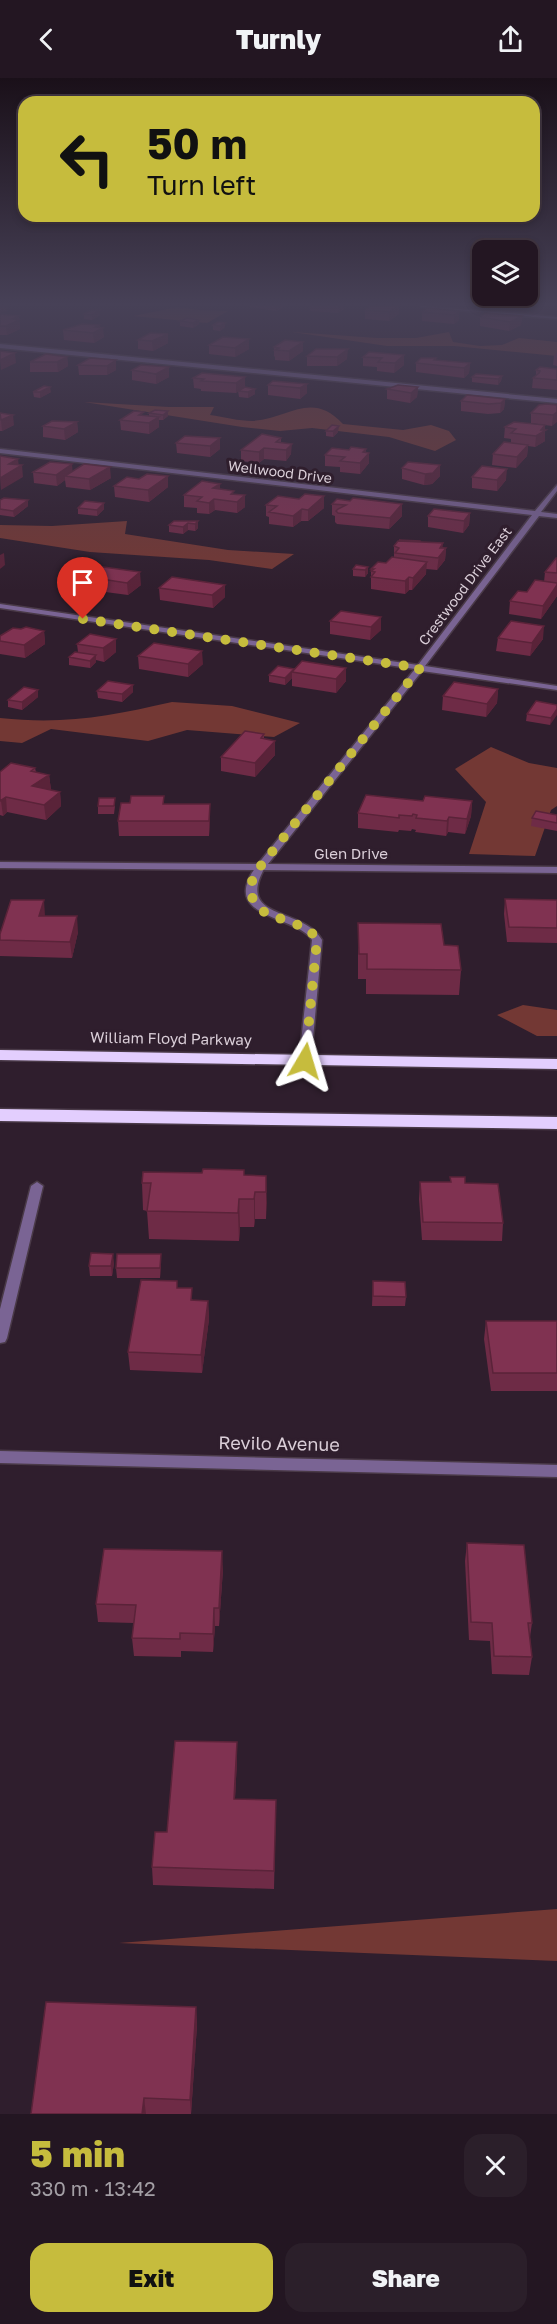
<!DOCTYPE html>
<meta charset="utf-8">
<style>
body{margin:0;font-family:"Golos Text",sans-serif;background:#2b1f2a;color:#f1f3f6;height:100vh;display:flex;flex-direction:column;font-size:22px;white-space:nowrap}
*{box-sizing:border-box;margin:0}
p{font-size:20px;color:#a39fa5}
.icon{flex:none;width:33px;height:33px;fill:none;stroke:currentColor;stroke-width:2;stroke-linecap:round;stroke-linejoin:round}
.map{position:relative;height:2036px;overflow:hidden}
.side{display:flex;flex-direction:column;background:#231622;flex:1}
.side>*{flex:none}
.hud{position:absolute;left:18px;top:18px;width:522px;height:126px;border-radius:18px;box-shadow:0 3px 9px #0003,0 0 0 2px #403540;background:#c6bc3d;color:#111;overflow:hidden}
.controls{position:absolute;left:472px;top:162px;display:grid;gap:12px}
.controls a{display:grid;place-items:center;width:66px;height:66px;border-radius:12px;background:#231622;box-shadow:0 3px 9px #0003,0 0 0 2px #403540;font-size:30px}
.pin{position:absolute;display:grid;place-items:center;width:51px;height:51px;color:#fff;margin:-62px -26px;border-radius:50% 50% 50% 0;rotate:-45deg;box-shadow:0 0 6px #0007}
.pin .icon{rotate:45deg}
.me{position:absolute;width:66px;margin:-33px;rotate:7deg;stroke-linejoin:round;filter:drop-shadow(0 0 4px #0008)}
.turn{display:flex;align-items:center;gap:21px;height:126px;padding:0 30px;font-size:27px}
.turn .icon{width:78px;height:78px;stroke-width:2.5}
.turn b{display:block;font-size:42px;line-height:51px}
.round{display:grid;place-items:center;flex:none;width:63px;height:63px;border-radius:18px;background:#2b1f2a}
.summary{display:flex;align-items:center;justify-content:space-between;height:102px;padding:0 30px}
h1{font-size:36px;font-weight:800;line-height:45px;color:#c6bc3d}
.primary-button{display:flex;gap:12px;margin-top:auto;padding:12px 30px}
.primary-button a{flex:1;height:69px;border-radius:18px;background:#c6bc3d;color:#111;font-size:24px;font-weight:800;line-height:69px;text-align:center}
.primary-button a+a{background:#2b1f2a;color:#f1f3f6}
header{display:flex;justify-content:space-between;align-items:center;height:78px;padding:0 30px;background:#231622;font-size:27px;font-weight:800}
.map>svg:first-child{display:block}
.green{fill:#733834}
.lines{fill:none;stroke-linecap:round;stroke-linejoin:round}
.lane-casing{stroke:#4a3a48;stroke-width:3}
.street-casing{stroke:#4a3a48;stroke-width:3}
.highway-casing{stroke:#4a3a48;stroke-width:3}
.lane{fill:#7a6494;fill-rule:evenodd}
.street{fill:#7a6494;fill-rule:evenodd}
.highway{fill:#e3cefe;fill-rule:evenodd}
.wall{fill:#6e2b46}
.shaded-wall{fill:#5a2339}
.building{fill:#803251;stroke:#5a2339;stroke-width:1.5}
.route{stroke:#c6bc3d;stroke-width:10;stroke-dasharray:0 18}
.labels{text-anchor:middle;stroke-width:6;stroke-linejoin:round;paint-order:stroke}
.far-street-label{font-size:14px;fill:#daced8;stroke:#2f1e2d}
.street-label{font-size:15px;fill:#daced8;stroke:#2f1e2d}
.near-street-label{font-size:18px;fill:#daced8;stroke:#2f1e2d}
</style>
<header><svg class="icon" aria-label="back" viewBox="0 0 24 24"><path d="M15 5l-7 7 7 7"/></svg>Turnly<svg class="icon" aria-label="share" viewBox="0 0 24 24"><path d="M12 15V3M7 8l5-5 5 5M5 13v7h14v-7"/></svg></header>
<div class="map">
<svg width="557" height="2036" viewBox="0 0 557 2036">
<rect width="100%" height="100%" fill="#2f1e2d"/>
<path class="green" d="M178,229L199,232L228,233L207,245L133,238Z
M292,254L377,260H416L449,254L453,264L480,268L502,267L519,260L557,264V278L454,268H387Z
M84,324L169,329H214L210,337C224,339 239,343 252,343C289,341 311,312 343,346L403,352L431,347L449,353L456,362L435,373L389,359L312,350L280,353L242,349Z
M127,443L125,456L228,472L294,476L272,491L209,482L90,474L0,460V447L52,448Z
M172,624L232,628L300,645L274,659L187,652L148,663L51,651L22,665L0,663V640C65,647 110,638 172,624Z
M491,669L529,685L557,690V728L551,732L535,778L469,776L486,724L455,691Z
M523,927L557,932V958H537L497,937Z
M557,1831V1883L119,1865Z"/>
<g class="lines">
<defs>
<path id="lane" d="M259,788L264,791C236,843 304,829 322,862L311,983L305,987L299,983L312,862C299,840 233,840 248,803C251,796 253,791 259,788Z"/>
<path id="street" d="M420,228L557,239V241L422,229Z
M0,266L557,321V325L0,270Z
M0,371L535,433L557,407V413L541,434L557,436V440L539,438L425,588L557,608V612L422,593L268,786L557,789V795L263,792L259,794L255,792L0,790V784L258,786L415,591L0,530V526L418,587L532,437L0,375Z
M37,1104L43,1108L7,1260L5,1264L0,1265V1231L31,1108Z
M0,1373L557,1387V1399L0,1385Z"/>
<path id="highway" d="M0,972L557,981V991L0,982Z
M0,1031L557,1039V1051L0,1043Z"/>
</defs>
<use href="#lane" class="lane-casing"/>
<use href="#street" class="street-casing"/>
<use href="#highway" class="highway-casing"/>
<use href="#lane" class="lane"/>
<use href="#street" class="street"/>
<use href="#highway" class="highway"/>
</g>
<path class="wall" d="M250,228H285L276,233L250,229Z
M310,228H344V231L338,235L310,233Z
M371,228L399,236L389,243L365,241V232Z
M459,233V242L454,246L422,243V234Z
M0,236L19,238L20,251L7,257H0Z
M84,236L100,237L92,242L84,241Z
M522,238L521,247L509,253L480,248V239Z
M199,242V246L193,250L180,248V243Z
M225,245V249L220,253L213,252V247Z
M99,247L104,259L94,265L64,262L63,252Z
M168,256V265L153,273L138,271V262Z
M209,267L249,271L235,279L209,276Z
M274,269L303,273L289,283L275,282V279L274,278Z
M316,271L347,281L337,288H307V278Z
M557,274V288L553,287L554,278Z
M404,277V287L394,295L377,293V289L363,288V279Z
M67,279L68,288L58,294H30V284Z
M436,280V282L470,285L469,295L464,300L416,294V285Z
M116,282V292L107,297H79L78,287Z
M557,291V312L532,310L533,300L536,297V292Z
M132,292L169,299L156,306L132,302Z
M502,298L501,303L498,307L472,304V299Z
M245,299V309L238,313L255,311V316L248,320L239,319L238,313L236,315L201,313V311L194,310L193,300Z
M307,306V315L300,321L268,317V307Z
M398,307L418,309L417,319L410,325L387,321V311Z
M33,314H51L40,320L34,319Z
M505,321L504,331L500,335L488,336L461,333V323Z
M557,327L552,348L531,345V335Z
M155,332L168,338L163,342H159V349L149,356L121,352L120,342L144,337L149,338V335Z
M0,335L14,347L2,353H0Z
M77,344L78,354L65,362L43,359V348Z
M505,349L545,352V363L535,369L528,368L527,378L516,390L492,387L493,376L511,365V361L504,360Z
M326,353L338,354L333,359L326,358Z
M220,360V371L210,379L177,375L176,365Z
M281,360V364L291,376L286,383L264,381L259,385L241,383V372Z
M366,371V374L369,375V385L360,396L340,394V389L325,388V377L349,372Z
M72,386V393L111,400L90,412L66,409L65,402L57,408L34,405L33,394Z
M402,390L440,398L432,406L424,407L402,401Z
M168,398V409L149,424L115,419L114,408L139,401Z
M472,399L506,402L497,413L472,410Z
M220,411L234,416L245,429L237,435L215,432L209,436L197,435V430L184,429V417Z
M0,422H28V428L14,439L0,437Z
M350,423L402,426V438L389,451L337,446L335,444V438L332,437V426Z
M266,427L324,430L308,443H301L293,449L269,446V439L266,438Z
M78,430L104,431L97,438L78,436Z
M470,435L469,447L463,455L428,449V438Z
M198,443V450L195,453L188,452L183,456L169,454V447Z
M420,464L446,470L445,482L437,492L426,491V496L412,512H409L405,516L371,511V491L386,485L394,479V468Z
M557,480V518L541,541L509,536L510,523L544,504L545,494Z
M368,489V495L365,499L353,498V491Z
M82,498L141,507L128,517L83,511Z
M159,510L225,519L213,530L160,522Z
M381,539V552L370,562L330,556V543Z
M21,551L44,553L45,566L25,580L0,576V558Z
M498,560L543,561L530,578L496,573Z
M116,561V574L104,584L96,582V584L90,590L69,587V579L78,574L77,566Z
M138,578L203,586L188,599L139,591Z
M346,590V603L336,615L292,608V600L285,607L269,604V597L294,592Z
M498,611L497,625L486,639L442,632L443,618Z
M97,613L133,614L122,624L98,620Z
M38,619L22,632L8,629V622Z
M557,627L550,647L526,643L527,636Z
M264,656V661L275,663V677L255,699L221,693V679Z
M35,690L36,694L49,697L51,712L60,714L61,728L46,742L7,734L3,738L0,737V694Z
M164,718V726H210V741L209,758H119L118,743L130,725Z
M423,723H472L471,738L465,756L448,754L446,758L415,754L416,752L412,751L411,753L399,752L398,754L358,750V735Z
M98,728H115L114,736H98Z
M557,737V753L531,748L532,740Z
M505,821L557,822V865L507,864L504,836Z
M358,845L461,892L459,917L366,916V901H358Z
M78,854L72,880L0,878V856Z
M266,1098V1141H255L254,1149H240L239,1163L149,1161L147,1133L143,1132L142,1105Z
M450,1099L465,1105L503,1145L502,1163L422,1162L419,1121L420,1104H450Z
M114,1185L112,1198H90L89,1188Z
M161,1185L160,1200H117L116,1190Z
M373,1203L406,1219L405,1228H372Z
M178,1210L193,1222L208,1223L209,1241L202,1295L130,1292L128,1274Z
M486,1243H557V1313H491L484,1261Z
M467,1465L532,1545L530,1559L532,1579L529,1597L492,1596L490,1563L469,1562L465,1483Z
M223,1491L219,1548H215L213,1574L181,1573V1579L134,1578L132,1560L134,1545L98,1544L96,1526Z
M237,1664V1682L235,1721L276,1722L274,1811L153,1807L152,1789L167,1754Z
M196,1929L197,1947L191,2036H31Z"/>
<path class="shaded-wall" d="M0,228H8L7,229V233L0,235Z
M276,228H285L276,233Z
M338,228H344V231L338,235Z
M398,228H399V236L389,243V234Z
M100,232V237L92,242V237Z
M459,233V242L454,246V237Z
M19,238L20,251L7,257L6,248L12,241Z
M522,238L521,247L509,253L510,244Z
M199,242V246L193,250V245Z
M225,245V249L220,253V248Z
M99,247L100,252L103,250L104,259L94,265L93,255L95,249Z
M168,256V265L153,273L152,263Z
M249,261V271L235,279V270Z
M303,264V273L289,283V273Z
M348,271L347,281L337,288V279Z
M15,275L16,285L1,292L0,282Z
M404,277V287L394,295L395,285Z
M67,279L68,288L58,294L57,284Z
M116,282V292L107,297V288Z
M470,285L469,295L464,300V290Z
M169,289V299L156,306V296Z
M502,298L501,303L498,307V301Z
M245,299V309L236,315V305Z
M307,306V315L300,321V310Z
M50,309L51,314L40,320V314Z
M418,309L417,319L410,325L411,315Z
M255,311V316L248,320V314Z
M505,321L504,331L500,335L501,325Z
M168,333V338L163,342V337Z
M557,334V344L552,348L553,337Z
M13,337L14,347L2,353L1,342Z
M159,339V349L149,356V345Z
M77,344L78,354L65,362L64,351Z
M545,347V363L535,369L536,358Z
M339,348L338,354L333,359V353Z
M220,360V371L210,379V368Z
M292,366L291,376L286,383V372Z
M528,367L527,378L516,390L517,379Z
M264,370V381L259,385V374Z
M366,371V379L369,375V385L360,396V385L363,374Z
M18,381L19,389L22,387L23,399L1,412L0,400L9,386Z
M72,386L73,398H65V402L57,408L56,397Z
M440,387V398L432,406L424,407L425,396Z
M110,389L111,400L90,412L89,401Z
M507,391L506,402L497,413V402Z
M168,398V409L149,424L148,412Z
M220,406V417L214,421L215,432L209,436V425L213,410Z
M245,417V429L237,435V424Z
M324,418V430L308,443V432Z
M28,422V428L14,439L13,433Z
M104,425V431L97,438V432Z
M402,426V438L389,451L390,440Z
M302,431L301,443L293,449V438Z
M470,435L469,447L463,455L464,443Z
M198,443V450L195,453V446Z
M188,445V452L183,456V449Z
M443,465L442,475L446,470L445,482L437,492L440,470Z
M4,475L5,487L0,491V477Z
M427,484L426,496L412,512L413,500Z
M368,489V495L365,499V492Z
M140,494L141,507L128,517L127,505Z
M409,499V512L405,516V503Z
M225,507V519L213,530L212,517Z
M557,507V518L541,541L543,528Z
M381,539V552L370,562L371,549Z
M544,548L543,561L530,578L532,565Z
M44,553L45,566L25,580L24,567Z
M116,561V574L104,584L103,570Z
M202,573L203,586L188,599V586Z
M96,577V584L90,590V583Z
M346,590V603L336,615V601Z
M294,591L292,594V600L285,607V600Z
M133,607V614L122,624V616Z
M498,611L497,625L486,639L487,626Z
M38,612V619L22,632V624Z
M557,631V637L550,647L551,640Z
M275,663V677L255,699V685Z
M49,697L51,712L32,708Z
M60,714L61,728L46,742L44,727Z
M6,719L7,734L3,738L1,723Z
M472,723L471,738L465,756L467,741Z
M210,726V741L209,758V743Z
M449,739L448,754L446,758L447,743Z
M44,822L45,838H39Z
M77,838L78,854L72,880L70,864Z
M266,1098L267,1125L266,1141Z
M255,1114V1141L254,1149V1121Z
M239,1121L240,1149L239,1163L238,1135Z
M113,1176L114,1185L112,1198L111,1188Z
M161,1176V1185L160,1200V1190Z
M208,1223L209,1241L202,1295L201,1277Z
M222,1473L223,1491L219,1548V1530Z
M214,1530L215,1548L213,1574V1556Z
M237,1664V1682L234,1739V1721Z
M196,1929L197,1947L191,2036L190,2022Z
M144,2020L146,2036H142Z"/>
<path class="building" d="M371,228H398L389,234L365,232Z
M427,230L459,233L454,237L422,234Z
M91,232H100L92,237L84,236Z
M485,235L522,238L510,244L480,239Z
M0,236L19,238L12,241L19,242L6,248H0Z
M187,240L199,242L193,245L180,243Z
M218,244L225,245L220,248L213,247Z
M82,246L99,247L95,249L103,250L93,255L63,252Z
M150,255L168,256L152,263L138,262Z
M223,259L249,261L235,270L209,267Z
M285,262L303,264L289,273L275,272L279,270L274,269Z
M316,271H348L337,279L307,278Z
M0,273L15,275L0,282Z
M369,274L404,277L395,285L378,284L382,280L363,279Z
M46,276L67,279L57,284H30Z
M90,280L116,282L107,288L78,287Z
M421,280H436L434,282L470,285L464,290L416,285Z
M141,287L169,289L156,296L132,292Z
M540,289L557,291V302L533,300L539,295L540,293L536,292Z
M202,295L245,299L236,305L201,303L204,301L193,300Z
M476,296L502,298L498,301L472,299Z
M273,303L307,306L300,310L268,307Z
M398,307L418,309L411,315L387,311Z
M44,308L50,309L40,314H33Z
M245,309L255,311L248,314L238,313Z
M467,317L505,321L501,325L489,326L461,323Z
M546,326L557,327V334L553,337L531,335L539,327Z
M155,332L168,333L163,337L149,335Z
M134,333L144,334L139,337L159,339L149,345L120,342Z
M0,335L13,337L1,342Z
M52,343L77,344L64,351L43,348Z
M514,344L545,347L541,352H546L536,358L511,355L516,351L505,349Z
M332,347L339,348L333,353H326Z
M262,356L281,360L276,364L292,366L286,372L264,370L259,374L241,372Z
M185,358L220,360L210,368L176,365Z
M504,364L528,367L517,379L493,376Z
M351,369L366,371L363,374L369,375L360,385L340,383L345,379L325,377L332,370L349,372Z
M0,378L18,381L9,386L22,387L0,400Z
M50,384L72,386L56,397L33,394Z
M408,384L440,387L433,395L425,396L402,390Z
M84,386L110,389L89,401L65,398Z
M482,388L507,391L497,402L472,399Z
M147,396L168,398L148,412L114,408L127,399L139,401Z
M202,403L220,406L213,410L234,413L231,416L245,417L237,424L214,421L209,425L197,423L202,419L184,417Z
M305,416L324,418L308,432L302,431L293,438L269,434L277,428L266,427L278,418L299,421Z
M4,420L28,422L13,433L0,431V422Z
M353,420L402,426L390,440L338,435L336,433L338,431L346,427L332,426L337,421L350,423Z
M85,423L104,425L97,432L78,430Z
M434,431L470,435L464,443L428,438Z
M174,443H198L195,446L188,445L183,449L169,447Z
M399,462L420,463V464Z
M398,463L443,465L440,470H446L438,480L395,475L399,470L394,468Z
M392,479L427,484L413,500L409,499L405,503L371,499L375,494L371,493L374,491H371L378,484L386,485Z
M556,480H557V495L545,494Z
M356,487L368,489L365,492L353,491Z
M96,488L140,494L127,505L82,498Z
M172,499L225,507L212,517L159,510Z
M535,502L557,505V507L543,528L510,523L518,513L527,514Z
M341,533L381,539L371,549L330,543Z
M511,543L544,548L532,565L498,560Z
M26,549L44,553L24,567L0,563V558L13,550L21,551Z
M90,556L116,561L103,570L77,566Z
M154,565L202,573L188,586L138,578Z
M75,574L96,577L90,583L69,579Z
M302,583L346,590L336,601L292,594Z
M278,588L294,591L285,600L269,597Z
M108,603L133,607L122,616L97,613Z
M454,604L498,611L487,626L443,618Z
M24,609L38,612L22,624L8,622Z
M536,623L557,627V631L551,640L527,636Z
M245,653L264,656L261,660L275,663L255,685L221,679Z
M11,685L35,690L31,693L49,697L32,708L60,714L44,727L6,719L0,723V694Z
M366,717L423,723L425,718L472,723L467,741L449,739L447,743L416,740L417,737L413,736L412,738L399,737V740L358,735Z
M131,718H164L163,726H210L209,743H118L121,725H130Z
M99,720H115L114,728H98Z
M536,733L557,737V745L532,740Z
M505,821L557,822V850L509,849Z
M11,822H44L39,838H77L70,864L0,862V856Z
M358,845L441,846L444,867L458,868L461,892L367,891V876H359Z
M203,1091L244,1092V1097L266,1098V1114H255L254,1121H239L238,1135L147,1133L151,1105H142L143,1094L202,1095Z
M450,1099H465V1105L498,1106L503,1145L423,1144L420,1104H451Z
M91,1175L113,1176L111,1188H89Z
M117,1176H161L160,1190H116Z
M141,1202L177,1203V1210H192L191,1222L208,1223L201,1277L128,1274Z
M373,1203L405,1204L406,1219L373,1218Z
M486,1243H557V1295H493Z
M467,1465L524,1467L532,1545H528L532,1579L494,1578L492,1545L471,1544Z
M104,1471L222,1473L219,1530H214L213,1556L180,1555V1561L132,1560L136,1527L96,1526Z
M175,1663L237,1664L234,1721L276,1722L274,1793L152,1789L155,1754H167Z
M46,1924L196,1929L190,2022L144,2020L142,2036H31Z"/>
<linearGradient id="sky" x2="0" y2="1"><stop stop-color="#1a1019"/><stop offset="0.44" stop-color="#474157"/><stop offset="1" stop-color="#474157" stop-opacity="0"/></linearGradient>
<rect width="557" height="513" fill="url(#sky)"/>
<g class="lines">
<path class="route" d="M83,541L420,590L259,790L250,807L251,818L254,822L265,835L309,851L317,862L305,983"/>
</g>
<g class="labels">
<g class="far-street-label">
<text transform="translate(280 394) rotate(7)" y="5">Wellwood Drive</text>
<text transform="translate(465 508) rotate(-53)" y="5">Crestwood Drive East</text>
</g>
<g class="street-label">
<text x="351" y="781">Glen Drive</text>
<text transform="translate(171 961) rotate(1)" y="5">William Floyd Parkway</text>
</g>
<g class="near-street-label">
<text transform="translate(279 1366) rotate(1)" y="6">Revilo Avenue</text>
</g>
</g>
</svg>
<div class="controls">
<a><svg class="icon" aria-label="layers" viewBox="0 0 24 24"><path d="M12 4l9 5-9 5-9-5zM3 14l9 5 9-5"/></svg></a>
</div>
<div class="pin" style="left:83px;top:541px;background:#d93025"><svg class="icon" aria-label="arrive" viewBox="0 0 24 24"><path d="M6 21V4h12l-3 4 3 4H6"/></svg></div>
<svg class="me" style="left:305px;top:983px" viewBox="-20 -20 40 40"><path d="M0-17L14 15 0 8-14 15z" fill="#c6bc3d" stroke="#fff" stroke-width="4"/></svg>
<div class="hud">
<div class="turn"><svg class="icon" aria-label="left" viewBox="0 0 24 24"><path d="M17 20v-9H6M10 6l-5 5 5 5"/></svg><div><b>50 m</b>Turn left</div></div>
</div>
</div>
<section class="side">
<div class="summary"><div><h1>5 min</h1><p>330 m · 13:42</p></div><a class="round"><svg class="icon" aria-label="close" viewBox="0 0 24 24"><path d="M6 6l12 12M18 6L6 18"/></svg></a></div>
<div class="primary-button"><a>Exit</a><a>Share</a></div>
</section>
